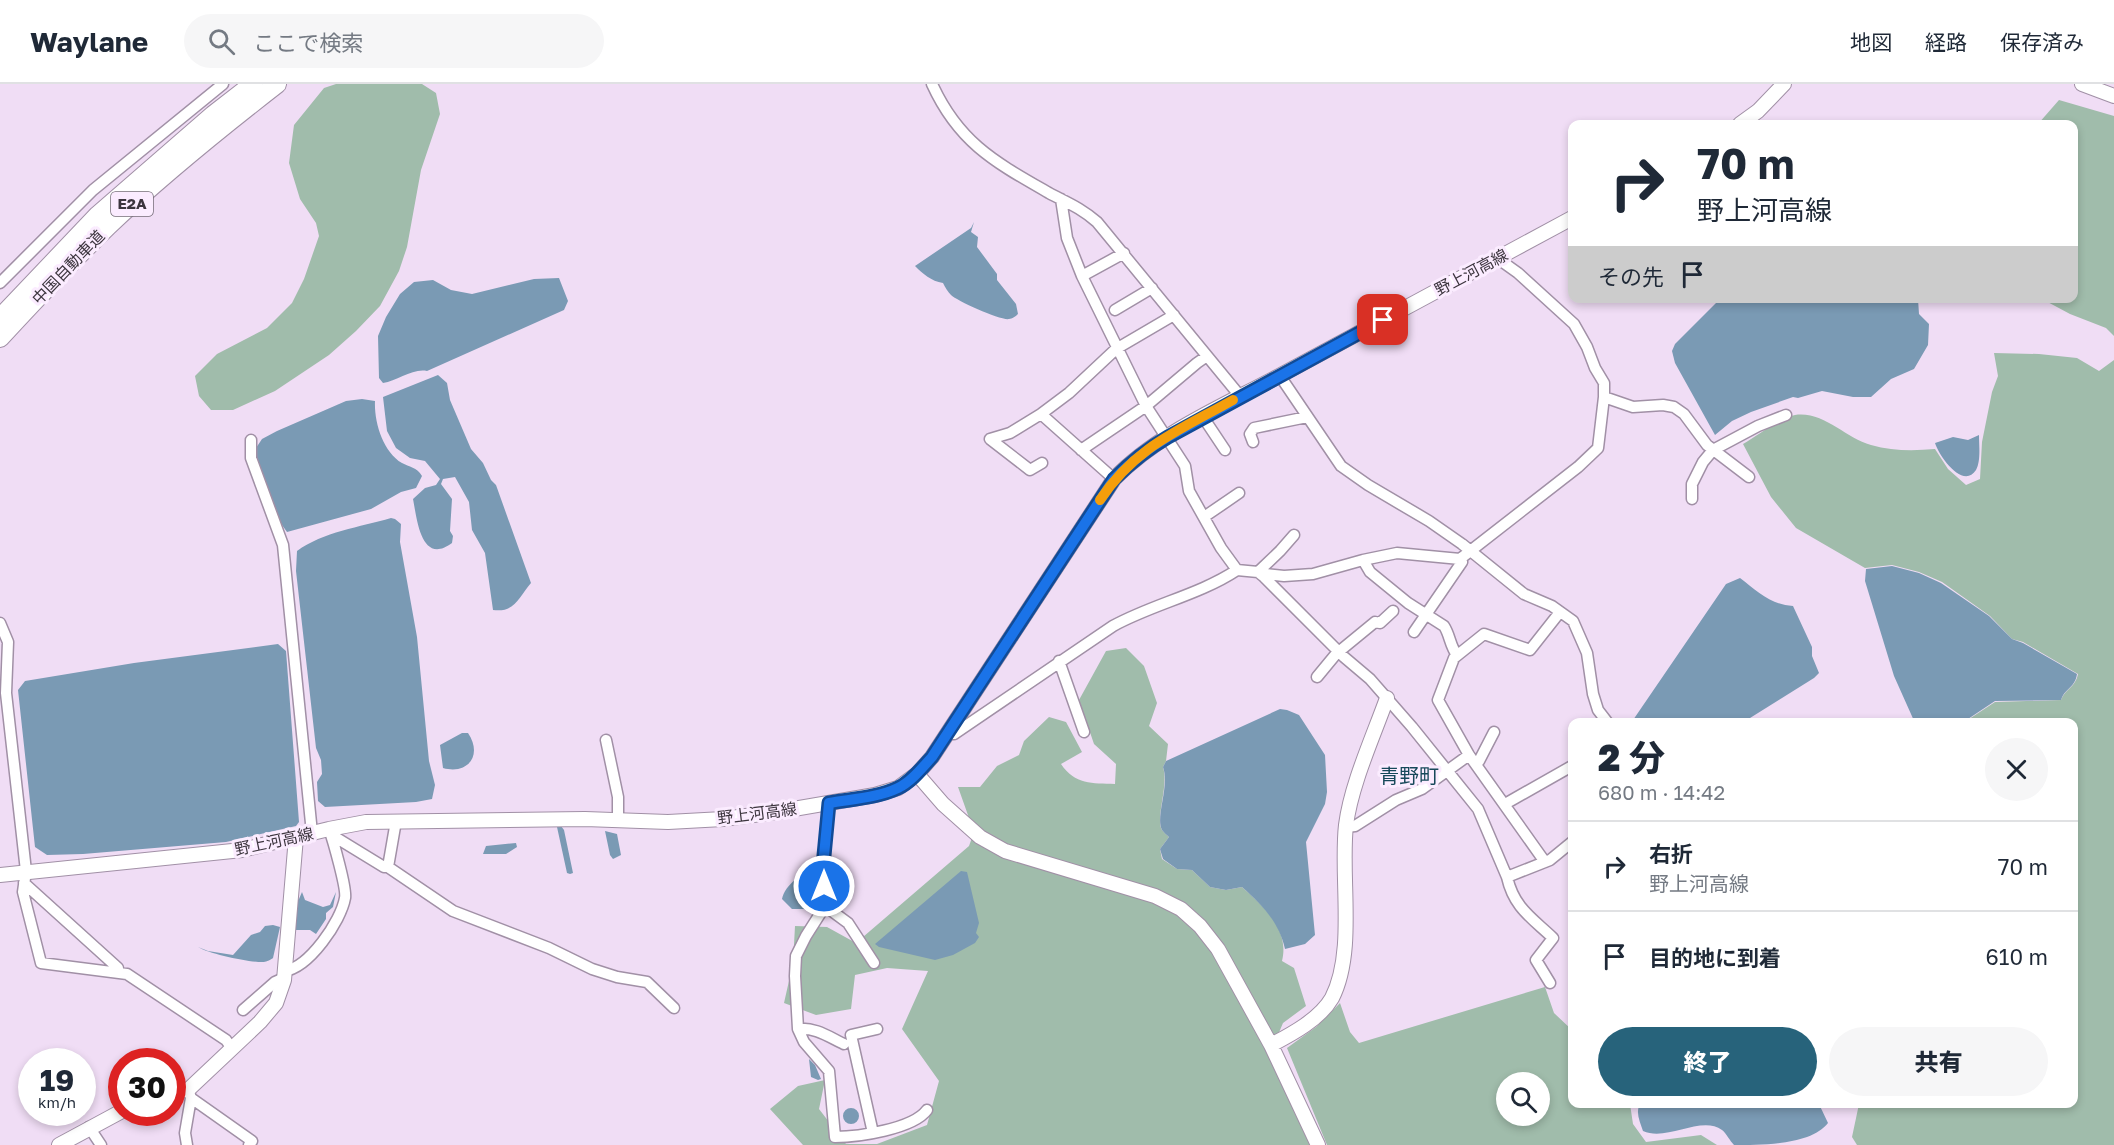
<!DOCTYPE html>
<html lang="ja">
<meta charset="utf-8">
<style>
body{margin:0;font-family:"Golos Text","Noto Sans JP",sans-serif;background:#f6f6f7;color:#1f2937;height:100vh;display:flex;flex-direction:column;font-size:22px;white-space:nowrap}
*{box-sizing:border-box;margin:0}
p{font-size:20px;color:#747a83}
.icon{flex:none;width:33px;height:33px;fill:none;stroke:currentColor;stroke-width:2;stroke-linecap:round;stroke-linejoin:round}
.map{position:relative;flex:1;overflow:hidden}
.sheet{position:absolute;left:1568px;top:634px;width:510px;height:390px;display:flex;flex-direction:column;background:#fff;border-radius:12px;box-shadow:0 3px 9px #0003}
.sheet>*{flex:none}
.hud{position:absolute;left:1568px;top:36px;width:510px;height:183px;border-radius:12px;box-shadow:0 3px 9px #0003;background:#fff;color:#1f2937;overflow:hidden}
.fabs{position:absolute;left:1496px;top:988px;display:grid;gap:12px}
.fabs a{display:grid;place-items:center;width:54px;height:54px;border-radius:50%;background:#fff;box-shadow:0 3px 9px #0003;font-size:30px}
.speed{position:absolute;left:18px;top:964px;display:flex;gap:12px;font-size:30px;font-weight:700;text-align:center}
.speed>*{display:grid;place-content:center;width:78px;height:78px;border-radius:50%;background:#fff;box-shadow:0 3px 9px #0003;line-height:1}
.speed small{font-size:15px;font-weight:400}
.speed .limit{border:9px solid #d22;background:#fff;color:#111}
.pin{position:absolute;display:grid;place-items:center;width:51px;height:51px;color:#fff;margin:-26px;border-radius:12px;box-shadow:0 3px 9px #0006}
.me{position:absolute;width:66px;margin:-33px;rotate:0deg;stroke-linejoin:round;filter:drop-shadow(0 0 4px #0008)}
.turn{display:flex;align-items:center;gap:21px;height:126px;padding:0 30px;font-size:27px}
.turn .icon{width:78px;height:78px;stroke-width:2.5}
.turn b{display:block;font-size:42px;line-height:51px}
.then{display:flex;align-items:center;height:57px;padding:0 30px;background:#0003;gap:12px;font-size:22px}
.round{display:grid;place-items:center;flex:none;width:63px;height:63px;border-radius:32px;background:#f6f6f7}
.headline{display:flex;align-items:center;justify-content:space-between;height:102px;padding:0 30px}
h1{font-size:36px;font-weight:800;line-height:45px}
.button{display:flex;gap:12px;margin-top:auto;padding:12px 30px}
.button a{flex:1;height:69px;border-radius:36px;background:#27637b;color:#fff;font-size:24px;font-weight:800;line-height:69px;text-align:center}
.button a+a{background:#f6f6f7;color:#1f2937}
ul{padding:0;list-style:none}
li{display:flex;align-items:center;gap:18px;height:90px;padding:0 30px;border-top:2px solid #e0e1e3}
li div{flex:1}
li b{display:block;font-size:22px}
li em{font-style:normal}
header{display:flex;align-items:center;gap:36px;box-sizing:border-box;height:84px;padding:0 30px;background:#fff;border-bottom:2px solid #e0e1e3}
header strong{font-size:28px}
nav{display:flex;gap:33px;margin-inline-start:auto;font-size:21px}
.search{width:420px;height:54px;background:#f6f6f7;display:flex;align-items:center;gap:15px;box-sizing:border-box;padding:0 21px;border-radius:33px;color:#747a83;font-size:22px}
.map>svg:first-child{display:block}
.green{fill:#a0bcab;fill-rule:evenodd}
.water{fill:#7a9ab4}
.lines{fill:none;stroke-linecap:round;stroke-linejoin:round}
.street-casing{stroke:#a190a6;stroke-width:13}
.secondary-casing{stroke:#a190a6;stroke-width:16}
.highway-casing{stroke:#a190a6;stroke-width:20}
.street{stroke:#fff;stroke-width:10}
.secondary{stroke:#fff;stroke-width:14}
.highway{stroke:#fff;stroke-width:18}
.route-casing{stroke:#114b97;stroke-width:15}
.route{stroke:#1a73e8;stroke-width:10}
.slow{stroke:#f59e0b;stroke-width:10}
.labels{text-anchor:middle;stroke-width:6;stroke-linejoin:round;paint-order:stroke}
.shield{fill:#fbecff;stroke:#756c78;stroke-width:1.5}
.shield-label{font-size:15px;font-weight:bold;fill:#3c353e}
.street-label{font-size:16px;fill:#3c353e;stroke:#fbecff}
.quarter-label{font-size:20px;fill:#17485a;stroke:#fbecff}
</style>
<header>
<strong>Waylane</strong>
<div class="search"><svg class="icon" aria-label="search" viewBox="0 0 24 24"><circle cx="10" cy="10" r="6"/><path d="M15 15l6 6"/></svg>ここで検索</div>
<nav><a>地図</a><a>経路</a><a>保存済み</a></nav>
</header>
<div class="map">
<svg width="2114" height="1061" viewBox="0 0 2114 1061">
<rect width="100%" height="100%" fill="#f0ddf5"/>
<path class="green" d="M336,0H422L436,9L440,30L421,86L407,163L399,187L380,222L356,247L329,271L275,307L233,326H211L199,312L195,292L217,270L267,244L292,219L304,195L319,152L316,139L300,115L289,79L294,41L324,4Z
M2059,16L2114,32V252L2106,244L2070,230L2042,215L2073,214V40H2038Z
M1994,269L2039,270L2077,274L2099,287L2114,276V1061H1857L1852,1053L1859,1020H2073V639H1963L1995,618L2061,616C2066,604 2075,604 2078,590L2023,558L2012,555L1990,532L1942,498L1919,488L1892,481L1865,484L1796,444L1771,413L1743,360C1757,352 1780,334 1795,331C1824,327 1845,354 1871,361C1892,367 1913,367 1935,365L1948,385L1966,401L1980,395L1982,358L1992,308L1998,292Z
M1126,564L1144,582L1157,619L1149,642L1168,660L1166,677L1163,683C1169,702 1155,734 1162,746C1164,749 1167,751 1169,753L1160,765L1162,775L1177,785L1192,786L1210,803L1226,806L1242,803C1263,822 1290,845 1282,877L1294,884L1306,922L1283,939L1269,972L1310,1061H803L770,1025L798,1002L825,996L819,1025L846,1060H877L927,1041L939,997L902,945L928,887L887,884L855,891L851,925L816,931L784,919L793,879L795,842L827,843L856,859L969,762L974,748L958,703H980L997,682L1019,671L1024,657L1049,633L1066,638L1082,668L1061,680C1075,701 1092,699 1115,700L1116,680L1094,660L1079,616L1106,567Z
M1545,903L1554,929L1572,946V1020H1630L1633,1040L1646,1058L1701,1051L1717,1061H1327L1287,964L1316,943L1340,919L1350,948L1359,959ZM1506,999H1539V1032H1506Z"/>
<path class="water" d="M974,138L971,148L978,153L977,163L997,190V196L1016,220L1018,230C1016,232 1012,235 1009,235C1002,237 957,217 951,211C948,208 945,203 943,199C931,197 923,190 915,182L971,144Z
M559,194L568,217L564,226L427,287C413,284 397,297 383,299L379,294L378,252L386,233L400,210L414,198L433,196L451,206L472,210L534,195Z
M1720,215H1918L1919,230L1929,240L1928,261L1914,285L1891,295L1871,313H1853L1822,307L1798,314L1793,313L1751,328L1732,337L1715,351L1675,279L1672,267L1675,260Z
M438,291L447,299L450,316L471,365L483,379L491,396L496,401L531,499C519,513 515,529 493,526L485,469L472,446L469,418L455,393L443,395L441,400L452,415L450,447L453,452L452,459C421,482 417,435 413,415L425,404L436,401L440,395L425,377L410,374L396,364L387,347L383,313Z
M362,315L375,317C374,338 383,368 402,379C409,383 417,383 422,392L416,404L401,408L371,425L287,448L277,434L257,381L256,364L262,355L277,347L346,317Z
M1979,351C1979,361 1981,377 1976,386C1963,406 1939,372 1935,359L1953,353L1968,356Z
M391,434L395,435L401,440L400,458L417,553L429,677L435,701L432,715L416,718L325,723L318,717L317,698L322,690L321,676L316,664L296,487L297,467C323,448 360,443 391,434Z
M1892,482L1919,489L1941,499L1989,532L2012,555L2023,559L2077,590C2075,604 2065,604 2061,616L1995,617L1962,639H1915L1894,592L1865,497L1866,485Z
M1740,494C1757,507 1771,521 1793,522L1812,563V572L1819,589L1814,594L1742,639H1631L1726,500Z
M278,560L286,567L299,738L296,742L226,758L83,770L47,771L35,763L18,606L25,597L134,579Z
M1280,625L1287,626L1299,631L1325,671L1327,708L1325,720L1306,758L1315,851L1305,860L1285,865C1279,838 1262,821 1242,803L1226,806L1210,803L1192,786L1177,785L1163,775L1160,765L1169,753C1167,751 1164,749 1162,746C1155,733 1170,702 1163,683L1166,677Z
M462,649H468C483,671 468,691 443,684L440,661Z
M561,742L564,746L573,789L570,790L567,789L557,743Z
M605,747L617,750L621,771L613,775L610,771Z
M516,759L517,763L506,770H483L486,762Z
M816,786L818,788V819L808,825H792L782,815C785,801 802,788 816,786Z
M961,787L967,788L979,839L976,849L979,853L975,859L953,871L935,876L879,863L875,860Z
M302,808L305,816L323,823L330,821L336,808L333,823L326,829V835L316,850L310,846H295L296,817L299,815Z
M273,841L280,843L273,874C272,875 266,878 264,878C252,879 209,870 198,863L208,867L233,871L251,851L260,848L265,842Z
M809,975L815,981L821,995L818,996L811,993Z
M1643,1020H1819L1828,1039C1811,1061 1762,1061 1734,1061C1730,1057 1726,1049 1722,1046C1701,1031 1667,1058 1643,1047C1640,1038 1636,1030 1639,1022Z
M843 1032a8 8 0 1 1 16 0a8 8 0 1 1-16 0Z"/>
<g class="lines">
<defs>
<path id="street" d="M932,0C959,59 995,78 1049,109C1068,119 1081,124 1097,138L1240,312
M1061,115L1067,154L1082,192L1146,322L1185,382L1189,407L1221,464L1237,486L1258,488L1263,492L1344,573L1370,595L1412,643L1478,725L1507,793L1550,776L1572,758
M1082,192L1124,169
M0,199L93,106L223,0
M1115,226L1152,204
M1280,292L1341,382L1368,401L1429,437L1462,460L1524,510L1552,522L1573,537L1587,569L1593,610L1598,626L1608,639
M1604,313L1633,323L1663,321L1674,323L1684,330L1707,361L1749,393
M1041,330L1114,395
M1203,333L1225,366
M990,355L1010,349L1041,330L1069,309L1116,265L1174,231
M990,355L1030,386L1042,379
M251,356V374L283,461L312,749
M1253,358L1250,350L1254,344L1307,333
M1081,366L1146,322L1197,279L1207,272
M1692,415V400L1703,378L1713,366L1758,342L1786,331
M1204,433L1239,409
M1363,476L1370,488L1408,519L1444,542C1450,551 1450,562 1457,571
M1258,488L1280,467L1294,451
M1263,492L1266,490L1284,492L1313,490L1363,476L1397,469L1460,475L1578,383L1598,364L1604,313V299L1595,284L1587,263L1574,240L1518,189L1497,174
M0,539L8,558L6,609L26,787L23,808L41,879L127,890L226,956L231,963
M1414,548L1462,478L1460,475
M1059,577L1084,648
M1317,593L1336,570L1375,538L1380,539L1393,527
M948,648L954,650L1113,542C1153,520 1199,511 1237,486
M606,656L618,713V737
M1476,680L1479,677L1494,648
M829,719L823,782L825,822L806,852L796,872L795,892L798,945L804,958L829,987L835,1053C858,1053 913,1045 927,1026
M1505,720L1572,682
M396,737L388,783L453,827L549,864L592,885L617,893L647,898L674,924
M1346,743L1355,742L1396,716L1422,705L1469,671
M332,754L335,753L384,783H388
M1545,778L1469,671L1438,616L1454,574L1484,550L1530,566L1560,528
M1507,793C1514,824 1532,834 1553,854L1536,876L1550,899
M24,799L118,884V888
M825,822L848,839L874,879
M284,887C309,884 341,837 345,814C347,805 333,756 329,745
M243,926L275,898L284,894
M798,945C815,943 829,953 844,960
M191,1014L252,1057L249,1061
M89,1043L101,1061
M873,1049L851,951L877,945
M187,1061L185,1049L191,1014L189,1008"/>
<path id="secondary" d="M2082,0L2114,12
M1740,40L1758,27L1784,0
M917,690L943,720L980,753L1005,767L1155,812L1181,825L1200,842L1218,865L1271,961L1318,1061
M0,791L242,766L329,745L366,738L585,735L668,738L723,735L776,728L875,711L898,704L917,690L932,673L1114,395C1157,350 1225,321 1279,292C1377,240 1474,186 1572,134
M1271,961C1292,950 1320,935 1332,914C1356,867 1340,793 1346,741C1351,701 1373,653 1387,614
M172,1009L189,1005L260,938L276,919L284,896L296,753
M59,1061L122,1027"/>
<path id="highway" d="M0,234L98,131L213,31L253,0
M0,254C35,216 71,178 108,142C162,91 219,45 277,0"/>
</defs>
<use href="#street" class="street-casing"/>
<use href="#secondary" class="secondary-casing"/>
<use href="#highway" class="highway-casing"/>
<use href="#street" class="street"/>
<use href="#secondary" class="secondary"/>
<use href="#highway" class="highway"/>
</g>
<g class="lines">
<defs>
<path id="route" d="M824,802L823,782L829,719C851,715 877,714 898,704C911,698 922,684 932,673L1114,395C1131,378 1147,365 1168,353L1383,236"/>
</defs>
<use href="#route" class="route-casing"/>
<use href="#route" class="route"/>
<path class="slow" d="M1100,416C1135,363 1180,346 1233,316"/>
</g>
<g class="labels">
<rect class="shield" x="111" y="108" width="42" height="24" rx="4.5"/>
<g class="shield-label">
<text x="132" y="125">E2A</text>
</g>
<g class="street-label">
<text transform="translate(68 183) rotate(-46)" y="6">中国自動車道</text>
<text transform="translate(1471 188) rotate(-28)" y="6">野上河高線</text>
<text transform="translate(757 729) rotate(-7)" y="6">野上河高線</text>
<text transform="translate(274 757) rotate(-12)" y="6">野上河高線</text>
</g>
<g class="quarter-label">
<text x="1409" y="699">青野町</text>
</g>
</g>
</svg>
<div class="fabs">
<a><svg class="icon" aria-label="search" viewBox="0 0 24 24"><circle cx="10" cy="10" r="6"/><path d="M15 15l6 6"/></svg></a>
</div>
<div class="speed"><div>19<small>km/h</small></div><div class="limit">30</div></div>
<div class="pin" style="left:1383px;top:236px;background:#d93025"><svg class="icon" aria-label="arrive" viewBox="0 0 24 24"><path d="M6 21V4h12l-3 4 3 4H6"/></svg></div>
<svg class="me" style="left:824px;top:802px" viewBox="-20 -20 40 40"><circle r="17" fill="#1a73e8" stroke="#fff" stroke-width="3"/><path d="M0-11L8 9 0 5-8 9z" fill="#fff"/></svg>
<div class="hud">
<div class="turn"><svg class="icon" aria-label="right" viewBox="0 0 24 24"><path d="M7 20v-9h11M14 6l5 5-5 5"/></svg><div><b>70 m</b>野上河高線</div></div>
<div class="then">その先<svg class="icon" aria-label="arrive" viewBox="0 0 24 24"><path d="M6 21V4h12l-3 4 3 4H6"/></svg></div>
</div>
<section class="sheet">
<div class="headline"><div><h1>2 分</h1><p>680 m · 14:42</p></div><a class="round"><svg class="icon" aria-label="close" viewBox="0 0 24 24"><path d="M6 6l12 12M18 6L6 18"/></svg></a></div>
<ul>
<li><svg class="icon" aria-label="right" viewBox="0 0 24 24"><path d="M7 20v-9h11M14 6l5 5-5 5"/></svg><div><b>右折</b><p>野上河高線</p></div><em>70 m</em></li>
<li><svg class="icon" aria-label="arrive" viewBox="0 0 24 24"><path d="M6 21V4h12l-3 4 3 4H6"/></svg><div><b>目的地に到着</b></div><em>610 m</em></li>
</ul>
<div class="button"><a>終了</a><a>共有</a></div>
</section>
</div>
